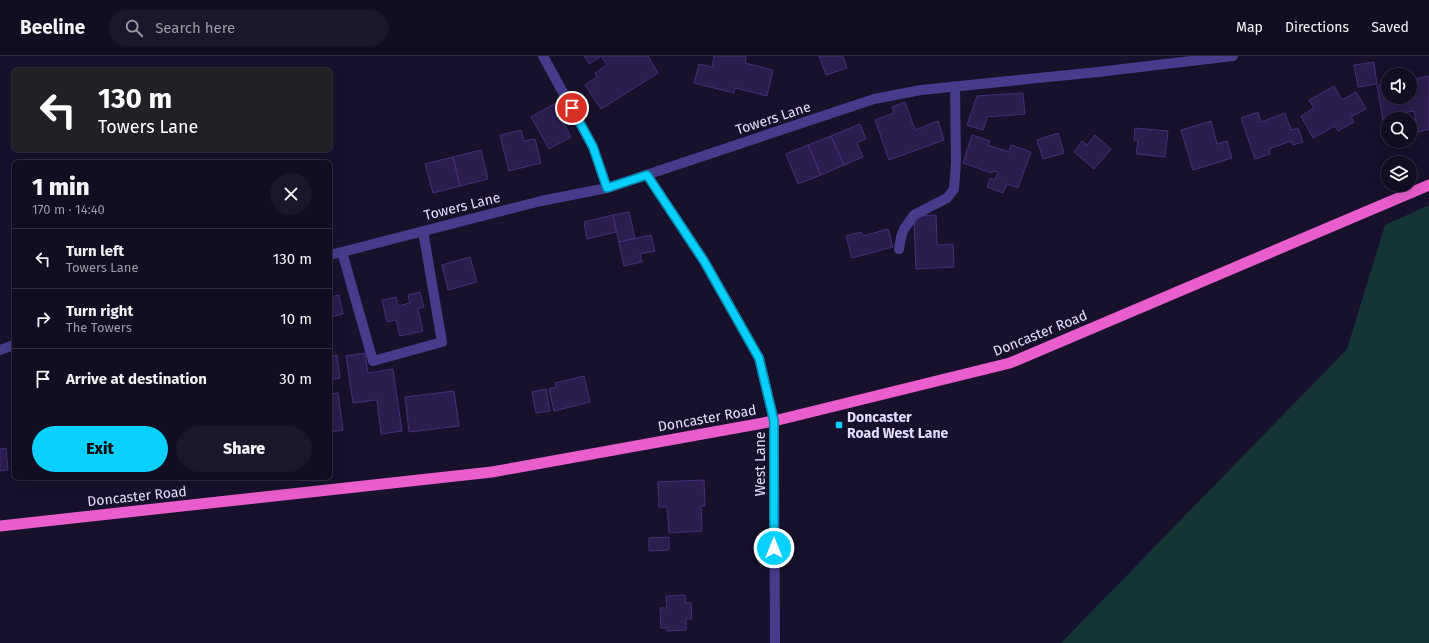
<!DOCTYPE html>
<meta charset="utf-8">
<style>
body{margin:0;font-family:"Fira Sans",sans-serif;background:#1b162a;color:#f1f3f6;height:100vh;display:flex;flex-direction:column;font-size:15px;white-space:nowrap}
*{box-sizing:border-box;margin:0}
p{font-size:13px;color:#9c9ca5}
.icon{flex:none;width:22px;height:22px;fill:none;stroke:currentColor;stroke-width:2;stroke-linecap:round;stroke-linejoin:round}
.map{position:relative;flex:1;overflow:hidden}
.sheet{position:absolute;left:12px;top:104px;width:320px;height:320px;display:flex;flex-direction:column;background:#120d21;border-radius:6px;box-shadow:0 4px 16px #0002,0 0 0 1px #312d3f}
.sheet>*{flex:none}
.banner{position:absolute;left:12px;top:12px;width:320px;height:84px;border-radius:6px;box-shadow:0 4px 16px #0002,0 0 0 1px #312d3f;background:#202124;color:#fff;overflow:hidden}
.tools{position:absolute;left:1381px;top:12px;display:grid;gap:8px}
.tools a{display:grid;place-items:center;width:36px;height:36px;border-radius:50%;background:#120d21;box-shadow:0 4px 16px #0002,0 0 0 1px #312d3f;font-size:20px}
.pin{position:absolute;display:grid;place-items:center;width:34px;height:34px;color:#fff;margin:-17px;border:2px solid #fff;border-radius:50%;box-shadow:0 1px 4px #0007}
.me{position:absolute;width:44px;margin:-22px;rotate:0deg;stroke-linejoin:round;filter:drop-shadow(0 0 3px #0008)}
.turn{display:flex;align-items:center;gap:14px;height:84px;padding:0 20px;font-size:18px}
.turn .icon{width:52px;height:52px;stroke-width:2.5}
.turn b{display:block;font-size:28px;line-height:34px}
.round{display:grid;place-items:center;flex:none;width:42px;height:42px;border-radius:21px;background:#1b162a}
.head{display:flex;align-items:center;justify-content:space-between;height:68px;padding:0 20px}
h1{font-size:24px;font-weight:800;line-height:30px}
.action{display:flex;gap:8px;margin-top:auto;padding:8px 20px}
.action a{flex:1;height:46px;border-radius:24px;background:#08d0ff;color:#111;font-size:16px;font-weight:800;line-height:46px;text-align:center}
.action a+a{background:#1b162a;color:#f1f3f6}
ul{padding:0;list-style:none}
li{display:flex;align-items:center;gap:12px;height:60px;padding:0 20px;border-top:1px solid #312d3f}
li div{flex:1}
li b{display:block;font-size:15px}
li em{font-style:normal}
header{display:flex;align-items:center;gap:24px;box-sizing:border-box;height:56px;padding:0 20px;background:#120d21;border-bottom:1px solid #312d3f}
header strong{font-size:19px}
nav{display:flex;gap:22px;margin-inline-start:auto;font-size:14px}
.search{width:280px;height:36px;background:#1b162a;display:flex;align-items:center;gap:10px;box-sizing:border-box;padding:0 14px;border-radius:22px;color:#9c9ca5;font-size:15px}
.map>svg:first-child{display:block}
.green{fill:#143436}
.building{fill:#2b1d4d;stroke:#442f79}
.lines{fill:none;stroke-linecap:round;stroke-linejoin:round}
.service{stroke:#463c8b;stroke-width:10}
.minor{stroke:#463c8b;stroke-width:10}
.tertiary{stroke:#463c8b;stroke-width:10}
.trunk{stroke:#e95dcc;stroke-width:11}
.route-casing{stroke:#0587a6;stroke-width:10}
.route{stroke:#08d0ff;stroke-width:7}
.poi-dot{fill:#08d0ff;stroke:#18112c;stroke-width:1.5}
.labels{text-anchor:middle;stroke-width:4;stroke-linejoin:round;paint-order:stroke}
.street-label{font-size:14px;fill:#e3dcff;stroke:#18112c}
.poi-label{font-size:14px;font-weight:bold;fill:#e3dcff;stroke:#18112c;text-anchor:start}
</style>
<header>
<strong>Beeline</strong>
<div class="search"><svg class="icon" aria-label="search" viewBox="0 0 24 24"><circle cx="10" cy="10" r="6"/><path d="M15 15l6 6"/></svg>Search here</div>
<nav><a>Map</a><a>Directions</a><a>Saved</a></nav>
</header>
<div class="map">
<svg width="1429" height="587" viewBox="0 0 1429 587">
<rect width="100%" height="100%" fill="#18112c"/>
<path class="green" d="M1429,149V587H1061L1347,293L1385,169Z"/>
<path class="building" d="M584,0H601L589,8Z
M601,0H648L658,17L601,53L585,29L597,21L595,17L607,9Z
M714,0H746L745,7L773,14L767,40L735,32L734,37L694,27L699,8L712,11Z
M819,0H843L847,12L826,19Z
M1374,6L1377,28L1358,31L1354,9Z
M1429,20V73L1418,76L1414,55L1396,58L1397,63H1388V69L1384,70L1377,30L1388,28V41H1410V24Z
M1334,30L1342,44L1356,36L1366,53L1351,61L1354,66L1338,75L1335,70L1313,82L1301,60L1314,52L1309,44Z
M1023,37L1025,58L987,61L983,74L967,69L977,40Z
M561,44L570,60L562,64L571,81L549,93L531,61Z
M905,46L915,74L938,65L944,84L889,104L875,64L894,57L892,51Z
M1258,56L1261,66L1285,57L1291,74L1298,72L1303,86L1293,89L1291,85L1269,93L1270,98L1255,103L1241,62Z
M1211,65L1217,88L1227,85L1232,102L1193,114L1181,74Z
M860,68L866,83L857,87L863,101L844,109L831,80Z
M1135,72L1168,75L1165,101L1136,98L1138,85L1134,84Z
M521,74L524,85L535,83L541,107L509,115L500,79Z
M1058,77L1064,97L1043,103L1037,84Z
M972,79L990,85L988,89L1009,96L1011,89L1031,96L1018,132L1007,128L1003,137L987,131L990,122L995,124L998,116L993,115L992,117L963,107Z
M1095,79L1111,93L1094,113L1074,96L1082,85L1087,89Z
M831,80L844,109L821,119L808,89Z
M808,89L821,119L798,128L786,98Z
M481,94L488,123L460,130L453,101Z
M453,101L460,130L433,137L425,108Z
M629,156L635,182L619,186L613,159Z
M613,159L616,176L587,183L584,166Z
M936,159L937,189L953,188L954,211L916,213L914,164L921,160Z
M888,173L893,191L852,202L846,180L861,176L863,180Z
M651,179L655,195L640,198L642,206L624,210L619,186Z
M470,201L477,226L448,234L442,209Z
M420,236L424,251L418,253L423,275L400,280L396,264L387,266L382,244L396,241L398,250L410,247L408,239Z
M339,239L343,258L330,261V241Z
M365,297L368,317L393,313L402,375L381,378L377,344L353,347L346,300Z
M337,299L340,322L330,324V300Z
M584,320L590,346L554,355L549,333L556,331L555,327Z
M546,333L550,355L536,357L532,336Z
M454,335L459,370L409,376L405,341Z
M338,337L343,374L330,376V338Z
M6,392L8,414L0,415V393Z
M704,424L705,450H701L702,475L669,477L667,451H659L658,426Z
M669,481V494L649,495V482Z
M685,539L686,547H691L692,563H686V574L667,575V572H661L660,552H667L666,540Z"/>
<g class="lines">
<path class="service" d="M899,193L901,181L904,173L914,159L947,142L954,133L956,106L955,30
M342,196L373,305L442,286L423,175"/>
<path class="minor" d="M543,0L593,91L607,132
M647,119L704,205L759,302L774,365
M330,199L541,145L607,132L874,43L921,34L1098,16L1233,0
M0,294L14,289"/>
<path class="tertiary" d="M774,365L775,587"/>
<path class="trunk" d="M0,470L492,416L774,365L1010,307L1429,129"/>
</g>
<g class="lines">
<defs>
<path id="route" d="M572,52L593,91L607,132L647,119L704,205L759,302L774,365V492"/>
</defs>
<use href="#route" class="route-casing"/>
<use href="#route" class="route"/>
</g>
<rect class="poi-dot" x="835" y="365" width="8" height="8" rx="2"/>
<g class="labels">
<g class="street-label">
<text transform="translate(773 62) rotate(-18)" y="5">Towers Lane</text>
<text transform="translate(462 150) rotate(-14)" y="5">Towers Lane</text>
<text transform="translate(1040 277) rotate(-22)" y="5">Doncaster Road</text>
<text transform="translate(707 362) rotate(-10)" y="5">Doncaster Road</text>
<text transform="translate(760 408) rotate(-90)" y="5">West Lane</text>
<text transform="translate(137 440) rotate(-6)" y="5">Doncaster Road</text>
</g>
<g class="poi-label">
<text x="847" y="366">Doncaster<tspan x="847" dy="16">Road West Lane</tspan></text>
</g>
</g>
</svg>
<div class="tools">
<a><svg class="icon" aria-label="sound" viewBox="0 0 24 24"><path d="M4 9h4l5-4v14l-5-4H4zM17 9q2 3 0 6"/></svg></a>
<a><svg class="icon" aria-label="search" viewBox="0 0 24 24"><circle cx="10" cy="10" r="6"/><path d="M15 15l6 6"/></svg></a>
<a><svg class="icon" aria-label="layers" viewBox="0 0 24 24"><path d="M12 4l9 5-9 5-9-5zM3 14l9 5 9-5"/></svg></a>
</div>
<div class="pin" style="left:572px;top:52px;background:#d93025"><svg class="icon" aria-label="arrive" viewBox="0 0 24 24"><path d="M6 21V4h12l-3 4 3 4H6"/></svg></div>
<svg class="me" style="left:774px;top:492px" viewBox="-20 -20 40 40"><circle r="17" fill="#08d0ff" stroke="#fff" stroke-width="3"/><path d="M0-11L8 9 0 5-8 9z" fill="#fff"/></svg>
<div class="banner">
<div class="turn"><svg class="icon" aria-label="left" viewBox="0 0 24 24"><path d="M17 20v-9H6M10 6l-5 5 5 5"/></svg><div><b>130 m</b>Towers Lane</div></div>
</div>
<section class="sheet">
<div class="head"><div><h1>1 min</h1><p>170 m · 14:40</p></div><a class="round"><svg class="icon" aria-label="close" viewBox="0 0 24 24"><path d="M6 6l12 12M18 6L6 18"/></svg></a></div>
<ul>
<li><svg class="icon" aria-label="left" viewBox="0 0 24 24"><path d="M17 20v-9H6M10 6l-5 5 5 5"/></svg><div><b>Turn left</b><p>Towers Lane</p></div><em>130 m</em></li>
<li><svg class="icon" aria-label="right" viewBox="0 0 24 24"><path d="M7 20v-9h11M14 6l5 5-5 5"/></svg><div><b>Turn right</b><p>The Towers</p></div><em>10 m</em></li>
<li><svg class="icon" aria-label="arrive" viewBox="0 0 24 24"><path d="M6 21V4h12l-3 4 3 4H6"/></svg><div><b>Arrive at destination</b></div><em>30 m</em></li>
</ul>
<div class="action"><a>Exit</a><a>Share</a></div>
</section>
</div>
